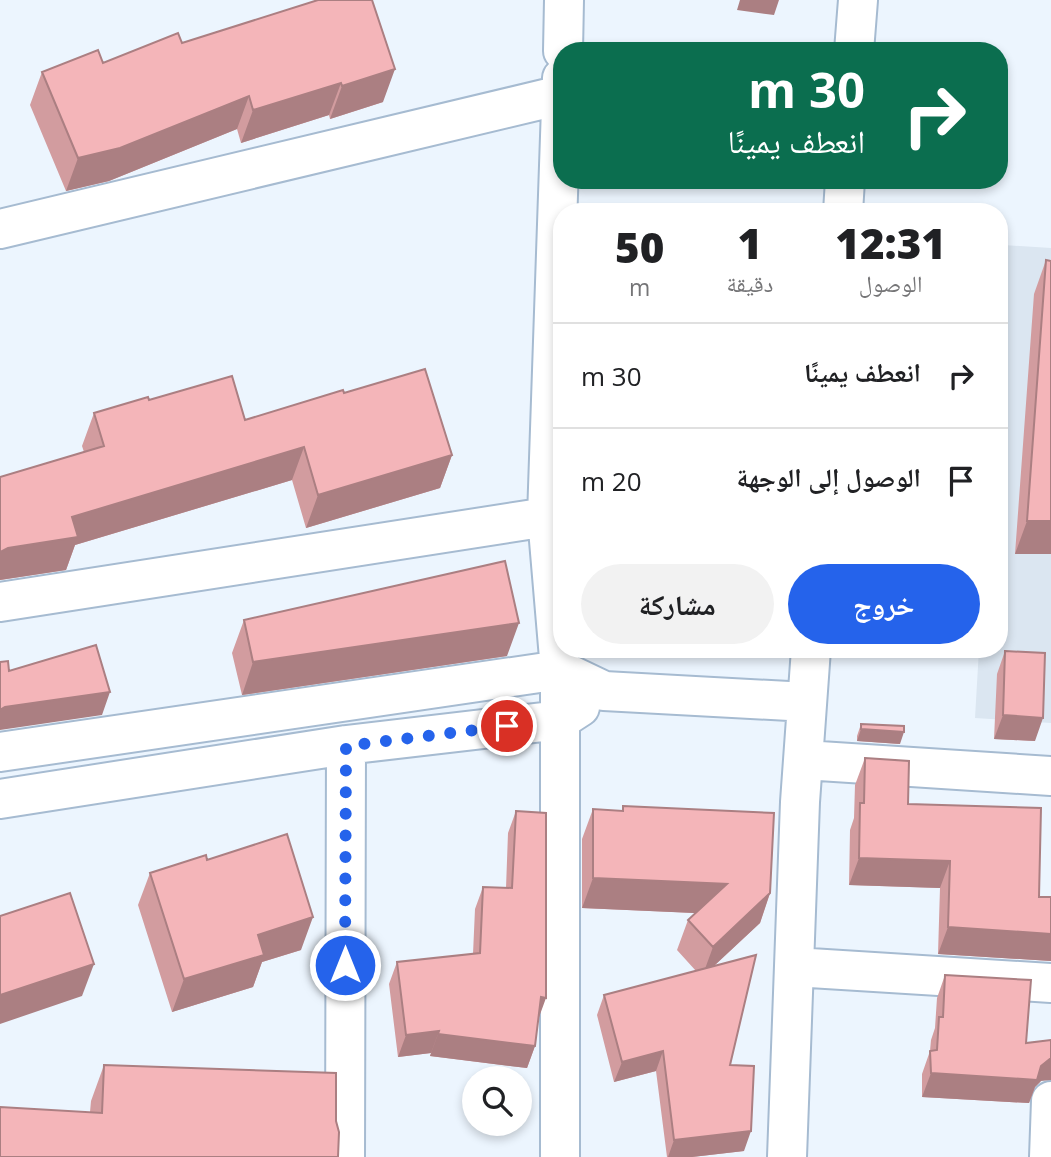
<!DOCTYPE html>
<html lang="ar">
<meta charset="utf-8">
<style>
body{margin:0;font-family:"Open Sans","Noto Naskh Arabic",sans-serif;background:#f2f2f2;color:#202124;direction:rtl;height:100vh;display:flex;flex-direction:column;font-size:26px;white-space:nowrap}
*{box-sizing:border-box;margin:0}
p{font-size:23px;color:#757577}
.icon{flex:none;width:38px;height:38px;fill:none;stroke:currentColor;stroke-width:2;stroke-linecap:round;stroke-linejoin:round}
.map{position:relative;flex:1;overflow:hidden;direction:ltr}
.details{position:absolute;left:553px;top:203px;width:455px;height:455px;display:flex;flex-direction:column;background:#fff;border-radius:28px;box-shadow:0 4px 10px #0003;direction:rtl}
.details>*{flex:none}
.banner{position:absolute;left:553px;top:42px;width:455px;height:147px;border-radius:28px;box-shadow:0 4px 10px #0003;direction:rtl;background:#0b6e4f;color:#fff;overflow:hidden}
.controls{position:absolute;left:462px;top:1066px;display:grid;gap:14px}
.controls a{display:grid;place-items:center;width:70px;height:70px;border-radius:50%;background:#fff;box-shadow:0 4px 10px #0003;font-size:35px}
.pin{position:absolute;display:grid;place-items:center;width:60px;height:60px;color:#fff;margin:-30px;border:4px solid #fff;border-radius:50%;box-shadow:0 2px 7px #0007}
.me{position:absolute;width:77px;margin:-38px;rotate:0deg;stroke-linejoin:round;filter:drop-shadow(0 0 5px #0008)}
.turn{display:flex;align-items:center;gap:24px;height:147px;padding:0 28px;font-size:32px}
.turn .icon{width:91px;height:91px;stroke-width:2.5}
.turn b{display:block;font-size:49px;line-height:60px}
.eta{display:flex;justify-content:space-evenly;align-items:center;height:119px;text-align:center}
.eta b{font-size:42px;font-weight:800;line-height:49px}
.cta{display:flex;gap:14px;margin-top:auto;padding:14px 28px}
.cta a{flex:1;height:80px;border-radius:42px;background:#2563eb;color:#fff;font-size:28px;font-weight:800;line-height:80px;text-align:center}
.cta a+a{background:#f2f2f2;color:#202124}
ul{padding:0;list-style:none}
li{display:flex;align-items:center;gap:21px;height:105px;padding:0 28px;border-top:2px solid #e0e0e0}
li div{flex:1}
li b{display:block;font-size:26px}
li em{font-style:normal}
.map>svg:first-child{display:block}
.built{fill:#dbe6f1}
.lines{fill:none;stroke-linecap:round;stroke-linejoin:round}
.street-casing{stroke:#a6bbd1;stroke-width:42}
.street{stroke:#fff;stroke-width:38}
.wall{fill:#d29c9f}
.shaded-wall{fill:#ab7f82}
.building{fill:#f4b5b9;stroke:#ab7f82;stroke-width:2}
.route{stroke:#2563eb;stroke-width:12;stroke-dasharray:0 21.6}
</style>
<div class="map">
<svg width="1051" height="1157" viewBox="0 0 1051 1157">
<rect width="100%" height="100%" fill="#ecf5fe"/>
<path class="built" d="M1003,245L1051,248V723L975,718L979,649H999V302Z"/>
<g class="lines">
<defs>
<path id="street" d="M563,51L564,0
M854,51L858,0
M843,212L845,180
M0,229L561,95
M0,602L547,517
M0,752L560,670L604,691L807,702
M804,760L1051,776
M0,799L346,745L560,720L580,707
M794,967L1051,983
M345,1157L346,745
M560,1157V670L547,517L562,78
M787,1157L800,802L811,649
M1049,1157L1051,1101"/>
</defs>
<use href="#street" class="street-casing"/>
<use href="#street" class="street"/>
</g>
<path class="wall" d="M318,0L383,102L330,119L329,115L241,143L237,129L109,181L66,191L30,105L42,72L103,63L182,43Z
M1046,260L1051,261V554H1015L1034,294Z
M344,393L452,455L440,488L306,528L292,480L75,545L66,570L0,580V477L84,452L82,446L94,413L149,400L245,420Z
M244,620L507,656L242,695L232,653Z
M1005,651L1035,741L994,739L997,674Z
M861,724L900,744L857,741V736Z
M865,758L908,804L1039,897H1051V961L938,954L940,888L849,885L850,830L854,818L855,785Z
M623,806L770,893L760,923L714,966L744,1151L692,1157H667L656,1071L614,1082L597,1015L604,995L696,971L677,950L688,920L696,913L582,908V839L593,809L622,811Z
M516,811L538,1020L535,1046L527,1068L430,1056L431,1053L398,1057L389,984L397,962L473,954L475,909L483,887L506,888L508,833Z
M207,860L301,950L262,962L253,987L172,1012L138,905L150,873Z
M945,975L1026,1043L1041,1081L1035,1087L1029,1103L922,1097V1074L930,1051L931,1040L935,1028L937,998Z
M104,1065L336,1121L90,1112L91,1101Z"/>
<path class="shaded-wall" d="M740,0H779L774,15L737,10Z
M395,69L383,102L330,119L342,86Z
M341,83L329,115L241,143L253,110Z
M249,96L237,129L109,181L66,191L78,158Z
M304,447L292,480L75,545L66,570L0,580V552L72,517Z
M452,455L440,488L306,528L318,495Z
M1027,521H1051V554H1015Z
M519,623L507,656L242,695L253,662Z
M110,692L102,715L0,730V710L5,707Z
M1003,715L1043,718L1035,741L994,739Z
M861,729L904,732L900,744L857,741Z
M859,858L950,861L940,888L849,885Z
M593,878L727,884L716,914L582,908Z
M770,893L760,923L702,977L713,947Z
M313,917L301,950L262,962L253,987L172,1012L184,979L258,935Z
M948,927L1051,934V961L938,954Z
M94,964L82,996L0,1024V995Z
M541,997L546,998L538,1020Z
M439,1031L431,1053L398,1057L406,1035Z
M438,1034L535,1046L527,1068L430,1056Z
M663,1051L656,1071L614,1082L622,1062Z
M1050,1058H1051V1080L1041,1081L1035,1087L1029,1103L922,1097L931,1073L1041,1066Z
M751,1131L744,1151L692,1157H668L674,1140Z"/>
<path class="building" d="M318,0H372L395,69L342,86L341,83L253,110L249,96L120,148L78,158L42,72L98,50L103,63L178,33L182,43Z
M1046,260L1051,261V521H1027Z
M425,369L452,455L318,495L304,447L72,517L78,537L8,548L0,552V477L104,446L94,413L148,397L149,400L232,376L245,420L343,390L344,393Z
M505,561L519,623L253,662L244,620Z
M96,645L110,692L5,707L0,710V662L8,661L9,671Z
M1005,651L1045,653L1043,718L1003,715Z
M861,724L904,726V732L861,729Z
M865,758L909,761L908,804L1041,808L1039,897H1051V934L948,927L950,861L859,858L860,803H864Z
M623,806L774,813L770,893L713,947L688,920L727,884L593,878V809L623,811Z
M516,811L546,813V998L541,997L535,1046L438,1034L439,1031L406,1035L397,962L480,953L483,887L512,888Z
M287,834L313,917L258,935L264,955L184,979L150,873L206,855L207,860Z
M70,893L94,964L0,995V916Z
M756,955L730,1065L754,1066L751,1131L674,1140L663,1051L622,1062L604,995Z
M945,975L1031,980L1026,1043L1051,1040V1058L1041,1066L1037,1080L931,1073L930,1051L937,1050L939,1017H943Z
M104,1065L336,1073V1121L339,1132L338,1157H0V1107L102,1113Z"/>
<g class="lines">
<path class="route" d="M345,965L346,746L507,726"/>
</g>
</svg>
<div class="controls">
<a><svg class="icon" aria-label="search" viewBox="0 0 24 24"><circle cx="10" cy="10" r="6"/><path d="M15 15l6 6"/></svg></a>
</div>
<div class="pin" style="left:507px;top:726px;background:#d93025"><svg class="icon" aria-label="arrive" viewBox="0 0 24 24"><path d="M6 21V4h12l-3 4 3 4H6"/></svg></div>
<svg class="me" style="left:345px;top:965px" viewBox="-20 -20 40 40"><circle r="17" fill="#2563eb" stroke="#fff" stroke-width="3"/><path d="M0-11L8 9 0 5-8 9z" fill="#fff"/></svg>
<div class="banner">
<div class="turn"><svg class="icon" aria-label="right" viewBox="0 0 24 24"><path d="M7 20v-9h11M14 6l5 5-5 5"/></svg><div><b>30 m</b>انعطف يمينًا</div></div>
</div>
<section class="details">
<div class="eta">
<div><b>12:31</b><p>الوصول</p></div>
<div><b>1</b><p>دقيقة</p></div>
<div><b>50</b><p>m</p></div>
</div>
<ul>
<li><svg class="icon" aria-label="right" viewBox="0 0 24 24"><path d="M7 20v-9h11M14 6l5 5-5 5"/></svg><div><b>انعطف يمينًا</b></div><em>30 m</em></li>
<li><svg class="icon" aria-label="arrive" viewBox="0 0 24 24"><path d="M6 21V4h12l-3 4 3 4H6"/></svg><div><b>الوصول إلى الوجهة</b></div><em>20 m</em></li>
</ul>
<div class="cta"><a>خروج</a><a>مشاركة</a></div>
</section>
</div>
